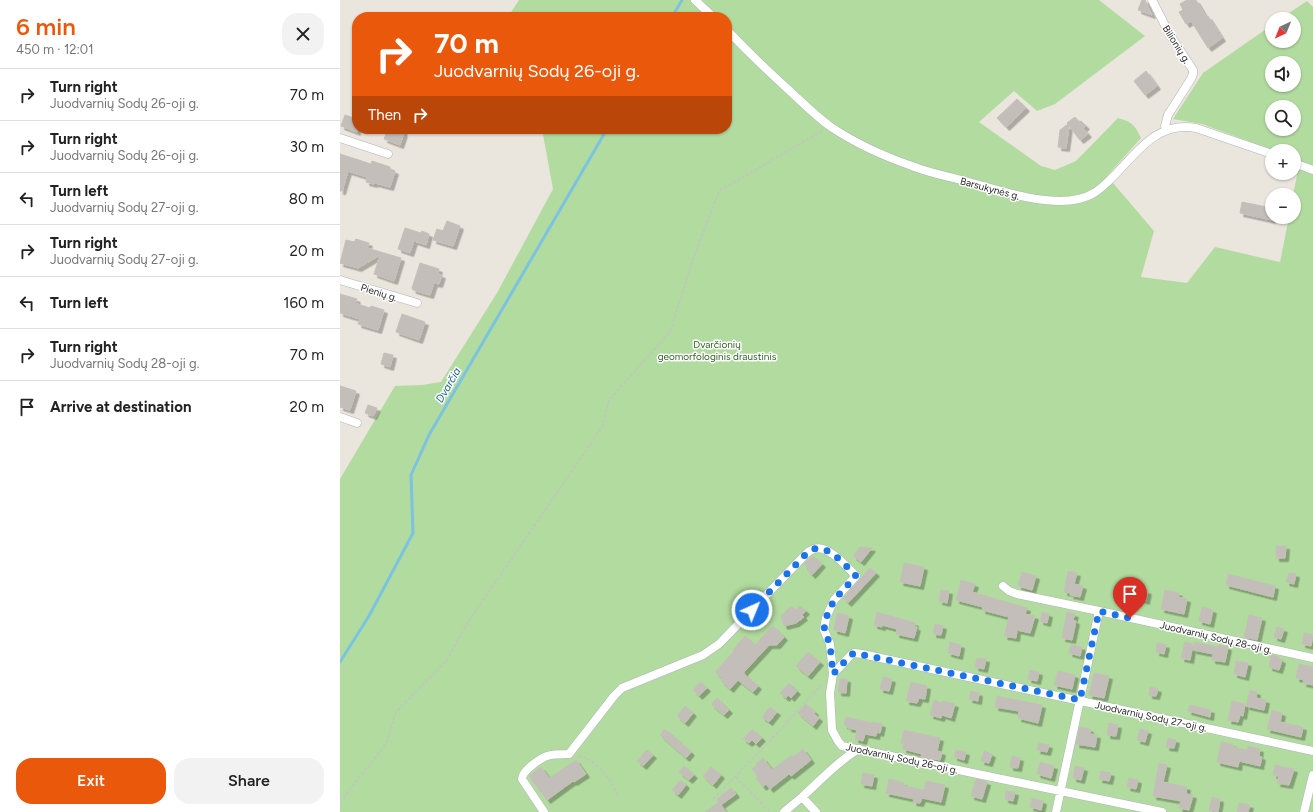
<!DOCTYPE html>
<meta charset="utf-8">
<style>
body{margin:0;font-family:Figtree,sans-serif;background:#f2f2f2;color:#222;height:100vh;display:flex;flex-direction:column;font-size:15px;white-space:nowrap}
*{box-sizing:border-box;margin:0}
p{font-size:13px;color:#767676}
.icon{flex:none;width:22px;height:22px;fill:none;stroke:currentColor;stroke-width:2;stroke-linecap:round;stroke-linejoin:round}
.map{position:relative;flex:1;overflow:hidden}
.drawer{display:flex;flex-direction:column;background:#fff;width:340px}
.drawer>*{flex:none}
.guide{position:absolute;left:12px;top:12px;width:380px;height:122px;border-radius:16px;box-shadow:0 1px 3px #0004;background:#ea580c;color:#fff;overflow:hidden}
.needle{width:26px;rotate:223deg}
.controls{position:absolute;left:925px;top:12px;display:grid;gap:8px}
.controls a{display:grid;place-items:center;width:36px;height:36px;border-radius:50%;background:#fff;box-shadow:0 1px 3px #0004;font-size:20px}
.pin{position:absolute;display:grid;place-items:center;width:34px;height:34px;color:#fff;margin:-41px -17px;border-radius:50% 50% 50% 0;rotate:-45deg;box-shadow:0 0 4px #0007}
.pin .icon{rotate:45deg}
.me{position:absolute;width:44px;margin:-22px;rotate:44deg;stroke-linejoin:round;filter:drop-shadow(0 0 3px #0008)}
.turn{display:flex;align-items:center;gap:14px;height:84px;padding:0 16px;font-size:18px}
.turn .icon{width:52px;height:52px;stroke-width:2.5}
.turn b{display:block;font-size:28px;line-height:34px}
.then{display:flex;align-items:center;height:38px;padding:0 16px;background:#0003;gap:8px;font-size:15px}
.round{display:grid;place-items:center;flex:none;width:42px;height:42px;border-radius:16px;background:#f2f2f2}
.summary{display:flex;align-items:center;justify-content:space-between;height:68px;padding:0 16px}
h1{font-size:24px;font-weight:600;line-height:30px;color:#ea580c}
.button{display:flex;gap:8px;margin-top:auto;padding:8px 16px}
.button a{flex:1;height:46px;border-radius:16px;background:#ea580c;color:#fff;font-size:16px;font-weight:600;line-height:46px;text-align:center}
.button a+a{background:#f2f2f2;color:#222}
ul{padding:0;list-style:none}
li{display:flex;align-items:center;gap:12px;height:52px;padding:0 16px;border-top:1px solid #e0e0e0}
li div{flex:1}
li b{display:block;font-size:15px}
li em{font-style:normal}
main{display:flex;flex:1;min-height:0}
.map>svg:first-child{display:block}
.green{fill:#b2db9f;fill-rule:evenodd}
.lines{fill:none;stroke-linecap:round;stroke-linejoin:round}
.stream{stroke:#7bc3e0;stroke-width:3}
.building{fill:#c3beb9;stroke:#c5c0b7;filter:url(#shadow)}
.minor-casing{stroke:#b0b3bb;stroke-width:9}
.path{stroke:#c3c3c3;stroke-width:1.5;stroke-dasharray:3 2;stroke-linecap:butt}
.minor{stroke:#fff;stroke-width:8}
.route{stroke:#1a73e8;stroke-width:7;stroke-dasharray:0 12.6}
.labels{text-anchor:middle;stroke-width:3;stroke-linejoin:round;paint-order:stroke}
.street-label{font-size:10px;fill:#292929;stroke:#fff}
.park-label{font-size:10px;fill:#2d5e22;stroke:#fff}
.water-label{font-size:11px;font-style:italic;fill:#1c628b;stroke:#fff}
</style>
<main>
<section class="drawer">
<div class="summary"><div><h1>6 min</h1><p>450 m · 12:01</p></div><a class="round"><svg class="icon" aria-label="close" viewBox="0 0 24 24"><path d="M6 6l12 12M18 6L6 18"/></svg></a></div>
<ul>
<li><svg class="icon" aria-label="right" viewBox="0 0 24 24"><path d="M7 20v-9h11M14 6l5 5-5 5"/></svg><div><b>Turn right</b><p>Juodvarnių Sodų 26-oji g.</p></div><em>70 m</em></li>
<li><svg class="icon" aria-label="right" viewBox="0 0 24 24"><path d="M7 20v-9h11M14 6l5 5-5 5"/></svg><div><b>Turn right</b><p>Juodvarnių Sodų 26-oji g.</p></div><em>30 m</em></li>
<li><svg class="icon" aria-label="left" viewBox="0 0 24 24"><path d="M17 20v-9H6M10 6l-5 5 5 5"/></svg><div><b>Turn left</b><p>Juodvarnių Sodų 27-oji g.</p></div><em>80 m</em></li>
<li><svg class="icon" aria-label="right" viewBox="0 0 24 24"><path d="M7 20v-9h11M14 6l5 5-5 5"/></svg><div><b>Turn right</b><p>Juodvarnių Sodų 27-oji g.</p></div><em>20 m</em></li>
<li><svg class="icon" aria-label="left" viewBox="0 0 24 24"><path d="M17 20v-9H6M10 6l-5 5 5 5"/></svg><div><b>Turn left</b></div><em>160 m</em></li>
<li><svg class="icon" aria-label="right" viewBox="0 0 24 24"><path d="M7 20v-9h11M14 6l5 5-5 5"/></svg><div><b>Turn right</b><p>Juodvarnių Sodų 28-oji g.</p></div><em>70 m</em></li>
<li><svg class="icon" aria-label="arrive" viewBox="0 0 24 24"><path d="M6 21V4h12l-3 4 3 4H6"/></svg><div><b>Arrive at destination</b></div><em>20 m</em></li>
</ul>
<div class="button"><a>Exit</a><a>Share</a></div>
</section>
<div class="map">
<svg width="973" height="812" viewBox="0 0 973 812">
<defs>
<filter id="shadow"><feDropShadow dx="3.5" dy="3.5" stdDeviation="0" flood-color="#0004"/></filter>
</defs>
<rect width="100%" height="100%" fill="#eae5dd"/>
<path class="green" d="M179,0H759L805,36L715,104L697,111L674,91L639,122L701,166L715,170L736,161L778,118C792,122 795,125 801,138L767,176L814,231L801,277L847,283L875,247L940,262L949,217H954L953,195L960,160L954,158V151H935L862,124L833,119L863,73L932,25V41H954V19H940L967,1L973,7V812H0V479L55,386L82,385L101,382L157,293L213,189L202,129H387V17H168ZM932,63H954V85H932ZM932,107H954V129H932Z"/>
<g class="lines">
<path class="stream" d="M332,17L342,0
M0,662L29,616L73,533L71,475L89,435L267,129"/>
</g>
<path class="building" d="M802,0H805L812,15L798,10Z
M847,0H856L866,17L868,16L882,38L868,48L851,21L846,24L839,12L843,10L840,4Z
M806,71L817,86L805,95L794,81Z
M677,99L686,108L666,127L657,118Z
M5,115L17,119V132L1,126Z
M735,117L739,122L741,121L746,126L743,128L748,134L740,140L729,126L726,148L718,147L720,130L728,124L727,123Z
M48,129H64L63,132L64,133L60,145L44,139Z
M0,154L31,164L32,161L50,167V169L55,171L50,187L35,183L34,184L26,182L27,177L8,171L2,191H0Z
M902,202L932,208V220L900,213Z
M107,221L120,226L113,246L93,240L97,229L103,231Z
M65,228L81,233L82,231L89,234L86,245L74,241L70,253L58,249Z
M16,239L29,243L27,248L61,258L54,281L34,274L40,255L18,268L0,263L6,240L14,242Z
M80,263L99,269L98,274L102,275L99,284L94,283L90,295L73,290L72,288Z
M0,294L17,299L15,303L30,308L31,306L44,310L38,330L18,324L20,319L0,313Z
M62,314L85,322L79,340L56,332Z
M44,353L53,355L50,367L41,364Z
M0,386L16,391L10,410L0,407Z
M28,405L37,408L33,416L25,413Z
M936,546H946L945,558H936Z
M520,547L532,548L521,562L513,556Z
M473,556L482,564L472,575L467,570L469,568L464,564Z
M564,563L584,567L580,586L560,582Z
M530,568L536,573L508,603L503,598Z
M728,571L737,573L734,584L743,586L740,597L730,595L731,593L724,592Z
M682,572L696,576L692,590L678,586Z
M949,573L956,574L954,584L946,582Z
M888,574L935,586L933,597L886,585Z
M621,580L635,584L632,592L687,608L685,614L695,616L690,633L677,630L676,638L664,636L669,617L642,610L643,607L616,600Z
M801,589L808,591L806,601L798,598Z
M601,590L609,591L607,603L599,601Z
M825,590L839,593L838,597L847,599L844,614L821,609Z
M460,606L466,611L462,615L464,617L456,623L444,626L441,616L449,608L452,607L456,610Z
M862,607L873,610L870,624L859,621Z
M537,612L575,623L574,627H577L574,638L556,634L557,629L542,625V627L534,625Z
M702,612L709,614L707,623L700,621Z
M727,612L735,614L733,620L736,621L732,640L722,638Z
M497,613L509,616L505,633L494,630Z
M909,615L922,618L917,640L904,637Z
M595,624L603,626L601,635L593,634Z
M433,626L444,637L437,645H429L404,672V674L418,686L413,692L398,680L390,689L381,681L383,679L375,672L394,651L393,650L405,636L415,645Z
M937,627L944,629L941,639L934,637Z
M964,633L973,635L971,646L962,644Z
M610,642L621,645L619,656L608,653Z
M845,642L853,644L850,660L841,658Z
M855,642L878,647V645L888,647L885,662L872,660L873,654L853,650Z
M817,643L826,645L824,654L816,652Z
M731,645L742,647L740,656L729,653Z
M468,652L480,662L468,676L456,666Z
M931,655L939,657V659L942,660L939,670L929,667Z
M637,658L646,659L644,669L635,667Z
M896,661L908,663L905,677L894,674Z
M959,664L973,667V685L963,683L964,680L956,678Z
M690,670L699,672L697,681L688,679Z
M718,671L735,675L732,689L714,685Z
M754,673L769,676L764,698L749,695Z
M543,677L552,679L549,691L540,689Z
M500,679H507L506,693L498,692Z
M360,682L367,688L359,696L353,690Z
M571,682L587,686L585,699L579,698L577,703L566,701Z
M449,683L457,691L451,698L448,695L446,698L440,693Z
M810,687L818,689L816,696L809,695Z
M910,690L917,692L916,698L926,700L924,710L906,706Z
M631,691L639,693L638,701L629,699Z
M657,696L702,705L698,723L678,718L679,711L655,707Z
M377,698L389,710L384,715L371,704Z
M594,700L602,703L603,701L615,704L611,718L602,715L601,718L590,715Z
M892,701L905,704L903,716L900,715L898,722L888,720Z
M466,704L475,712L474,714L479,718L473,726L458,713Z
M850,705L871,710L870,717L848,711Z
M345,706L353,713L345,723L337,716Z
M430,707L437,712L429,722L422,717Z
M932,710L942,713L940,722L963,727L961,737L927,729Z
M506,717L532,723L533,722L542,724L540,733L537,732L536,736L525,734L523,741L515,739L517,730L508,728V726L504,725Z
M769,723L778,725L776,736L767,735Z
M740,727L750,729V734L757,735L755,747L736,744Z
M325,729L351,752L346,758L320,735Z
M412,729L422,738L416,744L412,740L409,743L403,739Z
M800,729L808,731L805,742L797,740Z
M564,730L600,738L597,751L602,752L600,760L581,757L582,754L563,749L564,744L561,743Z
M828,738L836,740L834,748L826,747Z
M881,742L893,744L892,747L907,750L908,746L920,749L919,756L922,757L920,766L899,761L898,767L877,762Z
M699,743L709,745L707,752L697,750Z
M463,749L471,760L451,776L449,774L430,789L426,784L423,787L416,778L418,776L412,769L417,765L416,764L423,758L432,770L452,755L453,757Z
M307,750L313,755L303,766L297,761Z
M616,750L626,752L624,760L614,757Z
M644,751L652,754L649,763L641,761Z
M672,756L680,758L678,768L670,767Z
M236,760L246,774L234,782L233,781L207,800L189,776L201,767L209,778Z
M700,762L714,766L711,778L697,774Z
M819,763L827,765L823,782L847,787L846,794L853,795L849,810L839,808L841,801L813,796Z
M935,765L954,769L949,785L937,783L939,776L933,775Z
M344,766L354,775L349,780L339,772Z
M735,766L744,768L741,780L733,778Z
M371,767L381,775L373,785L363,776Z
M761,771L771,773L769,781L759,779Z
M523,773L534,775L532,786L521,784Z
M789,778L798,780L796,789L787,787Z
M549,779L564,783V786L584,790L586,781L605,785L601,802L582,798L580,803L573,802L574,799L546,793Z
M636,779L647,782L642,799L631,796Z
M341,780L346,785L338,795L332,790Z
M391,788L396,794L381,805L377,799Z
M666,791L675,792L673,801L665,799Z
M872,797L880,799L878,812L869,810Z
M692,798L703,801L701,810L690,807Z
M379,802L386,812H365Z
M899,803L910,805L908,812H897Z"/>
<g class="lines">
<defs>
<path id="minor" d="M355,0L373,17
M812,0L830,35L853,70V74L851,79L828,115L825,126L827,130
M387,30C408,52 430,73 452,93C465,105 477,117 491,127C515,143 546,157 572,166C589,173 607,176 625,181C659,190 721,213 754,193C788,171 807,119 856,128L932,154
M0,138L48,154
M954,163L973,170
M0,280L77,303
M0,417L17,423
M663,586L669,591L677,594L759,611L973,658
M493,674L511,655L514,653L522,654L973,751
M462,797C479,782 500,759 519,749
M204,812L182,779C182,771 199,759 207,756C213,754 222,754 229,754L274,696L282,688L363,655L379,644L466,554C468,552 471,550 474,549C488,544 507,567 516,576L494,600L486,618L484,630L490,644L493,674L490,693L492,730L498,741L502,746L822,812
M444,812L462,797L476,812
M716,812L759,611
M964,812L973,775"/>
</defs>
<use href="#minor" class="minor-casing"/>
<path class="path" d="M238,756C259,760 268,778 278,795
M396,777L430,812
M373,799L430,741L482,684
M0,802L46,744L56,712L107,660L128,622L262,427L269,400L330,332L352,262L379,191L482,131"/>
<use href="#minor" class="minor"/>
</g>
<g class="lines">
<path class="route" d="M412,610L466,554C468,552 471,550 474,549C488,544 507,567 516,576L494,600L486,618L484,630L490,644L493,674L511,655L514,653L740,700L759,611L790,618"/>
</g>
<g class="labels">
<g class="street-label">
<text transform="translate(837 44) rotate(58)" y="4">Bilionių g.</text>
<text transform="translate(650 188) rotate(15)" y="4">Barsukynės g.</text>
<text transform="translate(39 292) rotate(17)" y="4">Pienių g.</text>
<text transform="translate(876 637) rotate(13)" y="4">Juodvarnių Sodų 28-oji g.</text>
<text transform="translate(811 716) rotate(12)" y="4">Juodvarnių Sodų 27-oji g.</text>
<text transform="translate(562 758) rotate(12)" y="4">Juodvarnių Sodų 26-oji g.</text>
</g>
<g class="park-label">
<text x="377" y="348">Dvarčionių<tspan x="377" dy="12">geomorfologinis draustinis</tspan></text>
</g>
<g class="water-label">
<text transform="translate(108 385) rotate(-60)" y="4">Dvarčia</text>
</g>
</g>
</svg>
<div class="controls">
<a><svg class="needle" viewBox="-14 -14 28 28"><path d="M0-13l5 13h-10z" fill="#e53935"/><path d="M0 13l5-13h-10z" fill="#767676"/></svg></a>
<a><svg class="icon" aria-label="sound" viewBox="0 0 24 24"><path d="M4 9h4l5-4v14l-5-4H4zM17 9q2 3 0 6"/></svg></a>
<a><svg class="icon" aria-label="search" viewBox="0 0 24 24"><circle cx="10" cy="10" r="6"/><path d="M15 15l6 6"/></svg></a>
<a>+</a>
<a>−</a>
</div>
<div class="pin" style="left:790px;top:618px;background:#d93025"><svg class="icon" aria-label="arrive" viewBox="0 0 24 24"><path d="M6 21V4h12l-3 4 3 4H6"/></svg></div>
<svg class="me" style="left:412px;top:610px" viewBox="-20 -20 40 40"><circle r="17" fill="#1a73e8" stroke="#fff" stroke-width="3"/><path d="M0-11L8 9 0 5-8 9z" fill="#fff"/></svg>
<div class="guide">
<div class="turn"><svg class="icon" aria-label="right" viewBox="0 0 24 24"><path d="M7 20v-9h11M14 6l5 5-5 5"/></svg><div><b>70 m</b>Juodvarnių Sodų 26-oji g.</div></div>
<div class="then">Then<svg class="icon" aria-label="right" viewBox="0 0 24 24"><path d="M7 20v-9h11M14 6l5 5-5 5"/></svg></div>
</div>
</div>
</main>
